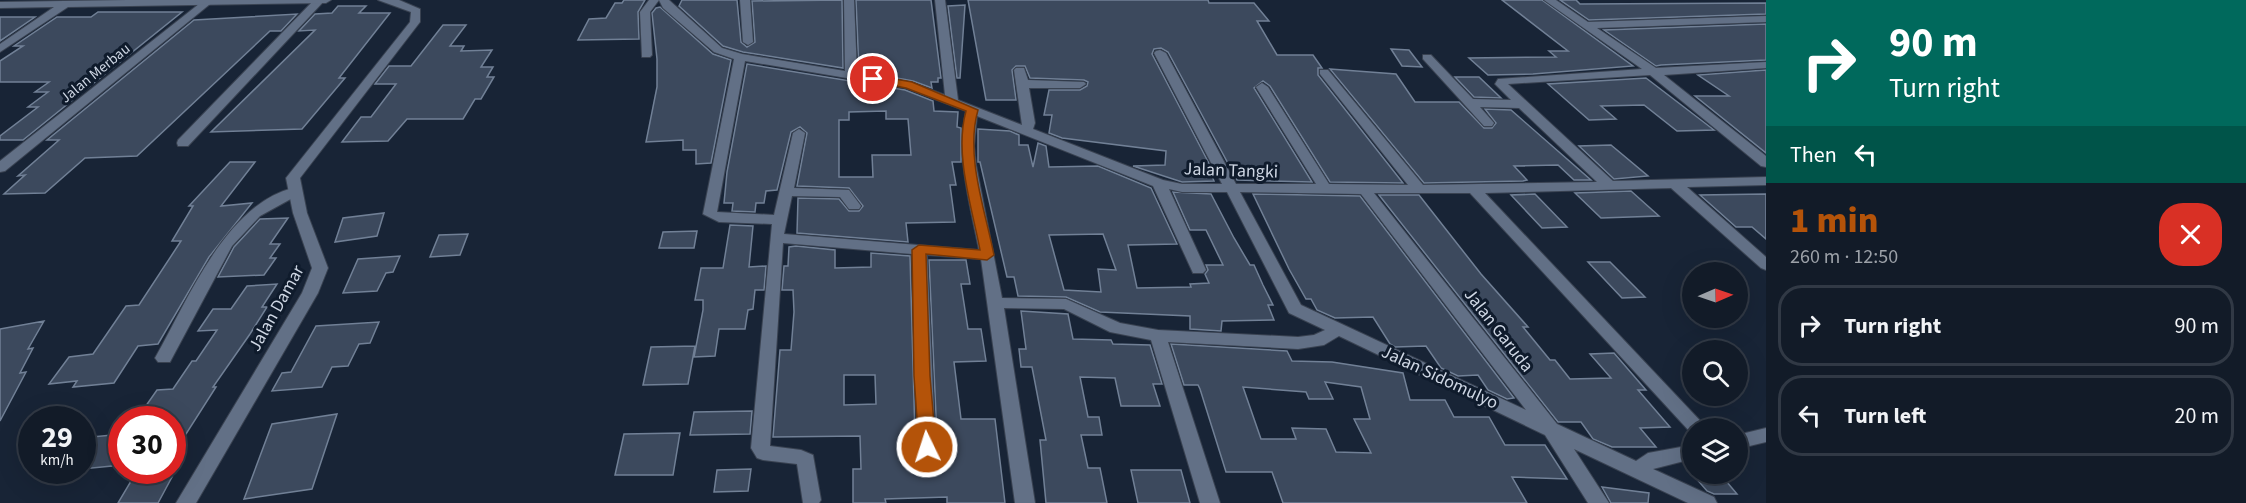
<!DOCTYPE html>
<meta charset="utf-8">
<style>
body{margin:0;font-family:"Source Sans 3",sans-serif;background:#1f2834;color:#f1f3f6;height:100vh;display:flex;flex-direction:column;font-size:22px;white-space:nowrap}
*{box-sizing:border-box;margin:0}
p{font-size:20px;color:#9ca1a8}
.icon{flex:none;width:33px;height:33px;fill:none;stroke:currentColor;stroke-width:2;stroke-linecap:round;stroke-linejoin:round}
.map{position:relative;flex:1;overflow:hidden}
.drawer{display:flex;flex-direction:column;background:#121b28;width:480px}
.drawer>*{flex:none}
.guide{background:#00695c;color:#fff;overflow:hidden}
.needle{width:39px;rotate:88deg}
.fabs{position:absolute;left:1682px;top:262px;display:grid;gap:12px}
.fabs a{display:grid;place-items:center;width:66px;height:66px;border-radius:50%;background:#121b28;box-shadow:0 6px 24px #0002,0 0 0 2px #313945;font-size:30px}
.speed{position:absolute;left:18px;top:406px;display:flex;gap:12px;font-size:30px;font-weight:700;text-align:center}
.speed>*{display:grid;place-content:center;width:78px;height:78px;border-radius:50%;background:#121b28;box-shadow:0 6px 24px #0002,0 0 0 2px #313945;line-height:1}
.speed small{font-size:15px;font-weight:400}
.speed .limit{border:9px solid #d22;background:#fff;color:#111}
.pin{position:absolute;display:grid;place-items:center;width:51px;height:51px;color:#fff;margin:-26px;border:3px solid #fff;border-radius:50%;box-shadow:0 2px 6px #0007}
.me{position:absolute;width:66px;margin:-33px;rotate:356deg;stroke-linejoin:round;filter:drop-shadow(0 0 4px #0008)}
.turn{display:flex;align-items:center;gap:21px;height:126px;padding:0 24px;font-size:27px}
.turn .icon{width:78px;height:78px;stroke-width:2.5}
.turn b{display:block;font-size:42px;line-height:51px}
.then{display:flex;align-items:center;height:57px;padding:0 24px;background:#0003;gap:12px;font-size:22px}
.round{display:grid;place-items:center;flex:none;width:63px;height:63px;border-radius:24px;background:#1f2834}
.head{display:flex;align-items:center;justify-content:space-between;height:102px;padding:0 24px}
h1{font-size:36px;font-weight:800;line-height:45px;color:#b45309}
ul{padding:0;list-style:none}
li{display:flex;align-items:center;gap:18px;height:81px;margin:0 12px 9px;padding:0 12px;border:3px solid #313945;border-radius:24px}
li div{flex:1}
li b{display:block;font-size:22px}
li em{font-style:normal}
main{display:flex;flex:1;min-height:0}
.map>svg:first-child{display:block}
.building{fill:#3c495d;stroke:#718096;stroke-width:1.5;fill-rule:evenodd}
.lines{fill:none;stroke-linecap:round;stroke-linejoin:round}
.minor-casing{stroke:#394251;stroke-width:2}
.tertiary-casing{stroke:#394251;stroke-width:2}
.minor{fill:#627086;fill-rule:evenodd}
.tertiary{fill:#627086;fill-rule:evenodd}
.route{fill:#b45309;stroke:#753606;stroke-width:1.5}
.labels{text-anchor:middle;stroke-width:6;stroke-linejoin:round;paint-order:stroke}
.far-street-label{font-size:15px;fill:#cfd7e4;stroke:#0f1b2c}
.street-label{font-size:18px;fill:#cfd7e4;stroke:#0f1b2c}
</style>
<main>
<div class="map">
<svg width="1766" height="503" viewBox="0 0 1766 503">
<rect width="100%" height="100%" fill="#182436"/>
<path class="building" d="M624,0H645L638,12L639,39L578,40L589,19L606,18L615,3H622Z
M682,0H737L741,42L747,47L755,42L752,1L842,0L843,68L743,52L723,46L679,6Z
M856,0H931L941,78H938V82H931L932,88L913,81L859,71Z
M968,0H1208L1209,3H1254L1269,21H1257L1277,55H1313L1322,68H1318V75L1403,183L1330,182L1270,86L1263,81L1254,88L1312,182L1237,180L1168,52L1161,48L1154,49L1152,54L1214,173L1211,174L1214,181L1182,182L1133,166L1165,165L1166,151L1062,138L1049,133L1052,115H1044L1049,90H1080L1087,86L1088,82L1084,80L1030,78L1025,66H1016L1012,70L1016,100H986Z
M1502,0H1542L1633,66L1533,74L1488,75L1469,58L1556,57L1549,51H1568Z
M1560,0H1576L1580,4L1766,3V14L1589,20Z
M965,5L960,78H957L948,6Z
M338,6H366L359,13H390L339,78H345L302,129L211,132L315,30L299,31L315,14L332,13Z
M660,7L713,54L731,60L711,163L696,164V150H683V140L646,142L657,87V59L652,13L656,8Z
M98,12H182L23,140H0V136L38,107H28L48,92H35L49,82H0V61L23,46H14L57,17H91Z
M297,14L281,31H270L137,156L85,158L45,193L4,194L25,175L18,176L59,140H47L194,20Z
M0,17H35L0,41Z
M1766,24V60L1661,65L1656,66L1604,30Z
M443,25H466L450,46H464L461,51L492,50L481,67H493L487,77H494L481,99H475L463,119H407L388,141L342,142L361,117H371L396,84H375L389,66H411Z
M1391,49L1409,50L1422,67L1402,66Z
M747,64L905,90L933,101L934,111L958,112L957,127L961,128V162H952L956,185H950L955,222L906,223L908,242L797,233L798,198L839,199L849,211H859L863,206L849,188L797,186L807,133L800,127L791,132L777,190L766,191L764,203H756L755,212L732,211L733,203H724L727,172ZM886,111V119H908L911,155H872L873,177H839V120H849V112Z
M1330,69L1396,74L1415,102H1459L1484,128H1492L1496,123L1485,109L1511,110L1591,180H1574L1558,165L1514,166L1527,180L1523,181L1424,183Z
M1766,70V153L1695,96H1729L1698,75Z
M1455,77H1479L1501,98L1474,97Z
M1646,78L1714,130L1677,131L1644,105L1601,106L1616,119L1589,120L1548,84Z
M978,129L1010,131L1019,135V145H1028L1033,167L1038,143L1046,146L1049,167L1098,166L1151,188L1177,244L1128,245L1137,288L1191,287L1190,284L1209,283L1205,274L1208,270L1206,265H1223L1206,230H1190L1173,192L1211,194L1234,238L1250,265H1254L1263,285L1273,305H1268L1274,320L1222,321L1221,331L1190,329V316L1100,312L1066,297L1018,296L1014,277H1007L980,162H978ZM1103,234L1116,270L1098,269L1101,292L1064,290L1049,235Z
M1611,145L1648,176L1614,179L1579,146Z
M230,162H255L221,206L252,203L209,257L158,344L138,346L114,383L73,387L77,381L49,384L69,357L93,354L126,306L139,305L181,241H172L193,206H189Z
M1631,191L1659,216L1601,218L1575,193Z
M1253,194L1360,196L1514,398L1507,399L1488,390L1478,375L1458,376L1441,368L1426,346L1395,347L1390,344L1373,317L1335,318L1317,310L1311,299H1306L1289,269Z
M1535,194L1567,227L1542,228L1511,195Z
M1766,194V239L1752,227H1736L1700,195Z
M1379,195H1419L1481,274L1528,327H1523L1550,360H1555L1570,379L1611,378L1590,354L1614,353L1646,390H1638L1670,427L1640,428L1656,447H1612L1593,439L1581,422H1558Z
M384,213L377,236L335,242L343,218Z
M288,218L270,244H280L270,258H276L264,275L218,277L234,247L260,219Z
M730,225L753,226L749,267L766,266L764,290H755L753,309L748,310L745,329H719L715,356L694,357L703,310V300H695L701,268H723Z
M697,231L694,248H659L663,232Z
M468,234L460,255L430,257L439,235Z
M796,246L835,250V268L871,267V253L910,256L915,437L922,459L936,466L944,464L947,458L939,447L937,437L929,260H966L970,284H961L968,329H981L986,361L954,362L961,419H995L1005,503H947V497L885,499L886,503H853V469H861L860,436L773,437L780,350H791L794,312L793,290H782L784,266H788L789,247ZM844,375H875L876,404L844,405Z
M400,256L393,272L386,273L377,291L343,293L358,259Z
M1588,262H1610L1645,297L1622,298Z
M277,284L262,307H267L250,334L213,387H216L172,456V420H136L157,390L173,389L192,361H196L217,330L198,331L213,309H231L247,286Z
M1021,311L1068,314L1073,339L1111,340L1113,344L1150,345L1162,384H1153L1160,406H1121L1115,378L1080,377L1088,417H1099L1102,435H1081L1088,468H1100L1107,503H1046L1040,440H1046L1032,367H1021L1019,349H1026Z
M44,321L28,349L33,348L20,373L26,372L0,421V329Z
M379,322L370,343L359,344L348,366L332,367L322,387L272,391L282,373L291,372L316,326Z
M1171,344L1287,351L1292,361L1332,362L1403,373L1410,400H1445L1454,417H1489L1505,445H1545L1567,479L1512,477L1527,503H1283L1272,472H1226L1200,389L1198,385H1184ZM1325,382L1361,387L1370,419H1354L1371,453L1336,452L1326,429L1292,428L1296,439H1261L1243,387L1306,392L1309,399H1333Z
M695,346L688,384L643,385L651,347Z
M752,411L750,434L690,435L694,412Z
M337,414L312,489L244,499L272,424Z
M680,433L673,475H615L624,434Z
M122,434V465L82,469V438Z
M751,469L748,491L714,492L717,470Z
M1131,470H1181L1190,503H1138Z
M137,471H169L166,478L172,477L158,503H118Z
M1721,475L1737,494H1714L1707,491L1694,476Z
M1602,487L1649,493L1648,503H1611Z"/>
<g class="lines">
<defs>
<path id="minor" d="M204,0H215L5,171L0,172V161Z
M314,0H325L188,146H178L177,143L178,140Z
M649,0H669L722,48L742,54L845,71L844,0H854L857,73L913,83L945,95L935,0H945L958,100L1022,125L1014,70L1016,68H1024L1028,80L1084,82L1086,84L1080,88H1029L1035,123L1033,129L1163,180L1182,184H1222L1154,53L1156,51L1160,50L1166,53L1236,184H1316L1256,87L1262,83L1268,87L1329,184L1408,185L1320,74V70H1328L1423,185L1597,182L1519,108L1480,107L1494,123L1492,126H1484L1423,59V55H1431L1473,99L1511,100L1495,84L1498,79L1642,69L1544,0H1556L1588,22L1766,16V22L1597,28L1656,68L1766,62V68L1664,75L1766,156V167L1761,166L1650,75L1508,84L1613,181L1766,177V185L1687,187L1766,257V270L1761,268L1671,188L1485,193L1708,429H1692V434L1470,193H1374L1557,424L1636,461L1648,453L1692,445V459L1653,469L1714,497L1717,503H1688L1574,449L1609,503H1588L1545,435L1339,336L1324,345L1298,349L1168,342L1220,503H1200L1151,340L1110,332L1064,309L1004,308L1035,503H1015L981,259L927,255L935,437L937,448L945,458L942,463C924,469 919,451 917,437L912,254L783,243L770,446L801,450L813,455L821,500L819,503H803L797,464L763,460L757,458L751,448L772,224L719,222L703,214L734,59L714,52L663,8L659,0L650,12L652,55L650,57H642L640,12ZM745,61L906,88L966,111C956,159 970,203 979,250L784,234L792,196L840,197L849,209H859L861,206L849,190L794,188L805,133L799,129L793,133L774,215L717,212ZM977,116L1153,186L1193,273H1203L1206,270L1169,189L1182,192H1227L1289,313L1325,330L1314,335L1298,337L1158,330L1120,323L1066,299L1002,298L976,165L974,146ZM1240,192L1361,194L1526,410L1301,305Z
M740,0H750L753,42L748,45L743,42Z
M293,188L298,189L300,192L298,195L260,216L232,246L170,362H158L155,358C187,302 225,205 293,188Z
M1766,428V442L1737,449V435Z"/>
<path id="tertiary" d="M127,0H331L326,3L68,7L0,52V44L54,7L0,8V2Z
M378,0H399L420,9V22L300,178L307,213L328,268L318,293L196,503H176L302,293L312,268L293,213L286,178L410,22L411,12Z"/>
</defs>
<use href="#minor" class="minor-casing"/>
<use href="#tertiary" class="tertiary-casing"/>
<use href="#minor" class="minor"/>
<use href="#tertiary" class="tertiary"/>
</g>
<path class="route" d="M873,75L912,82L978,110C965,155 985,210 994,255L987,260L926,254L930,376L936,447L933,451H921L919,447L914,376L912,250L919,245L980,250C972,207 954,154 966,111L906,88L869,81L868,79Z"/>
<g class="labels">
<g class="far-street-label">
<text transform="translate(95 73) rotate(-39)" y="5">Jalan Merbau</text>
</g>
<g class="street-label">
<text transform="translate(1231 170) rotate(2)" y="6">Jalan Tangki</text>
<text transform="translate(276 308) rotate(-61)" y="6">Jalan Damar</text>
<text transform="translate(1499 330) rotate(52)" y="6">Jalan Garuda</text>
<text transform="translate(1440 377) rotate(25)" y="6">Jalan Sidomulyo</text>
</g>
</g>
</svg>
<div class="fabs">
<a><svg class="needle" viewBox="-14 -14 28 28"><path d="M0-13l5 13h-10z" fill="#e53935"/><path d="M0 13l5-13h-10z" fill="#9ca1a8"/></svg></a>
<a><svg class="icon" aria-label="search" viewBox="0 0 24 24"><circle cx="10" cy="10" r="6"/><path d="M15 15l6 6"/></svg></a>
<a><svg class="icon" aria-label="layers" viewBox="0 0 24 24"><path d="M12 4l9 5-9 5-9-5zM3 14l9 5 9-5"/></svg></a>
</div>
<div class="speed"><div>29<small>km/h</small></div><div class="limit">30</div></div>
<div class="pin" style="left:873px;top:79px;background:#d93025"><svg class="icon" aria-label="arrive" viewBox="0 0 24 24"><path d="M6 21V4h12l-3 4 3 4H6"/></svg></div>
<svg class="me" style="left:927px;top:447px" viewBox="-20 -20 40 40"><circle r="17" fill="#b45309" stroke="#fff" stroke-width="3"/><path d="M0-11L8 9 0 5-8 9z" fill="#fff"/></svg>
</div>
<section class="drawer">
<div class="guide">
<div class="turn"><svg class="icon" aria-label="right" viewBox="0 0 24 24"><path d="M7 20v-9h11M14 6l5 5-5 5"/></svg><div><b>90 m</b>Turn right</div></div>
<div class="then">Then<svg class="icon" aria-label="left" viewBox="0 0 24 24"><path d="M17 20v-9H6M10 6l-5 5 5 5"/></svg></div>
</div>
<div class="head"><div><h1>1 min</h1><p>260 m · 12:50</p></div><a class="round" style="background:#d93025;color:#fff"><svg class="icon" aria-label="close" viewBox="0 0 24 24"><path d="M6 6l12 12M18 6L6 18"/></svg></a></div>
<ul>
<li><svg class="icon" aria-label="right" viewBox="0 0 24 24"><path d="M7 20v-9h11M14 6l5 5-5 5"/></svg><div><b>Turn right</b></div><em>90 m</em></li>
<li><svg class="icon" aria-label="left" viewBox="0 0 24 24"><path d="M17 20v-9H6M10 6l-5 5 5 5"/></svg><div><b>Turn left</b></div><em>20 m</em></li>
</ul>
</section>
</main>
